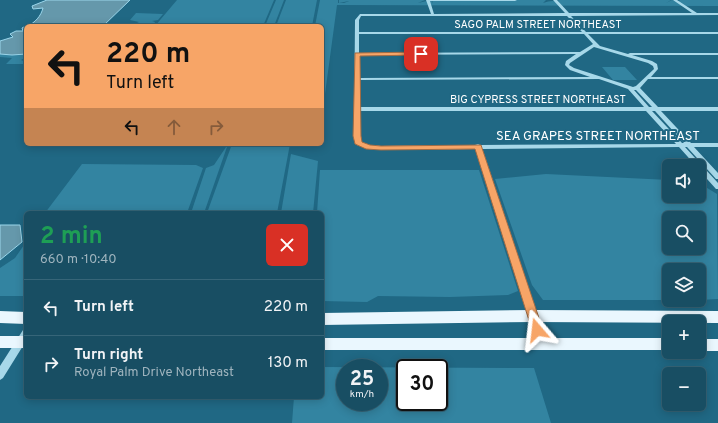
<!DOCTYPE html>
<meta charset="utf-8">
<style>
body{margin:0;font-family:Overpass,sans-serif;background:#25586c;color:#f1f3f6;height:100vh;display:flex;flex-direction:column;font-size:15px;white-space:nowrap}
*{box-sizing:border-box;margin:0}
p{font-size:13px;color:#9fb4be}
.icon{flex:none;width:22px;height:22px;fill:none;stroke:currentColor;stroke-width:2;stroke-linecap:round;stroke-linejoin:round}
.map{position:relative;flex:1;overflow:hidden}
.details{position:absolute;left:24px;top:211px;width:300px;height:188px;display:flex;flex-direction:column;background:#184e63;border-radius:6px;box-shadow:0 2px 10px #0003,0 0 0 1px #366578}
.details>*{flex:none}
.banner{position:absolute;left:24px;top:24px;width:300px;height:122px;border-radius:6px;box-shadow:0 2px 10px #0003,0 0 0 1px #366578;background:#f7a567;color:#111;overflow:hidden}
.buttons{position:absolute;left:662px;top:159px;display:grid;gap:8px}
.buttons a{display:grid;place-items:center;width:44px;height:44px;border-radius:6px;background:#184e63;box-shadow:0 2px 10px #0003,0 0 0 1px #366578;font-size:20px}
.speed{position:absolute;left:336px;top:359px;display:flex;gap:8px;font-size:20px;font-weight:700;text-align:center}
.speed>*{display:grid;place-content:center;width:52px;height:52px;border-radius:50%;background:#184e63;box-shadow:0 2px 10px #0003,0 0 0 1px #366578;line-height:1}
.speed small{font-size:10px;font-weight:400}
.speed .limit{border:2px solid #111;border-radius:6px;background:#fff;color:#111}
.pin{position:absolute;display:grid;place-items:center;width:34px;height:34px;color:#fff;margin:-17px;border-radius:8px;box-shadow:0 2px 6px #0006}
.me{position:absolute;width:44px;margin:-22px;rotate:343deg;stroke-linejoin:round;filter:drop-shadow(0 0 3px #0008)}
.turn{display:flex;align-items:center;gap:14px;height:84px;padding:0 16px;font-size:18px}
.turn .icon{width:52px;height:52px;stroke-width:2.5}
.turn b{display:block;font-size:28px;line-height:34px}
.lanes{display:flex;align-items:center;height:38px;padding:0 16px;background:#0003;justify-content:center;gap:20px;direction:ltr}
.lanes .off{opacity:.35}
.round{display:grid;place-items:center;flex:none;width:42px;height:42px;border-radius:6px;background:#25586c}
.summary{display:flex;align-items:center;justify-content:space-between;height:68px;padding:0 16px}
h1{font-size:24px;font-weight:700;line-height:30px;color:#1e9e55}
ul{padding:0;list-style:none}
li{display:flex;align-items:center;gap:12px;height:56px;padding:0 16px;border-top:1px solid #366578}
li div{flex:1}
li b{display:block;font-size:15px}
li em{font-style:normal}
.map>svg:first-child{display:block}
.green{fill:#3384a1;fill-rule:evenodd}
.water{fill:#6598ab;stroke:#9bd6eb}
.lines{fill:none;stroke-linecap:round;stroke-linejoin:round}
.minor{fill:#a7d8e9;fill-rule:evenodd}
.major{fill:#eaf7fe;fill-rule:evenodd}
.route{fill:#f7a567;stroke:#a16b43}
.labels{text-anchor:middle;stroke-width:4;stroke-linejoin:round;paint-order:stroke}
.far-street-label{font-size:11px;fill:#fff;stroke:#206884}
.street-label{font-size:13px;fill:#fff;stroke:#206884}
</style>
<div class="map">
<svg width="718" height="423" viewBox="0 0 718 423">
<rect width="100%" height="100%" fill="#206884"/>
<path class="green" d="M177,0H274L263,26H155Z
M276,0H284L274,26H265Z
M286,0H317L312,26H276Z
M320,0H338V3H344L349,1L339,3V0H425L418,3L431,0L433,3L432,0H546L543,3C549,1 553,0 559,2L558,0H671L666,3L672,0L680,1L679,0H718V6L337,5L325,94L322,95V26H315Z
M136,13L163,14L158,20L152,21L155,22L153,26H123L135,24L139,22L130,20Z
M25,53L26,57L21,60L26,62V64H6L12,58L0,57V54L12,55Z
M602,67H625L637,80H613Z
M228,144L204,213H191L206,168L214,165Z
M232,144H290L277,213H207Z
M291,154L318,161L313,213H281Z
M82,164L196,165L203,168L187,213H45Z
M320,170H479L518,291L508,295L450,297L378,296L367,302L322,301V213H317Z
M546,174L669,180V196H699V183L717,194L718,299L699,300V270H669V300H543L532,285L495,179ZM669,218H699V248H669Z
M26,242V296H0V268L15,258Z
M322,367L534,368L551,423H292L294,397H322ZM345,368H379V402H345ZM405,368H439V402H405Z"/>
<path class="water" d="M47,0H130L103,26H27C35,23 41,16 43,8L33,9L32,6Z
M26,26V54L12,55L0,54V41L13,37L10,34L16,31H23L22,28Z
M0,225H20L22,242L0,260Z"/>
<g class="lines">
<path class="minor" d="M426,0H517L515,1H430L434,14L565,13L553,0H557L569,13H692L673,0H677L697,13H718V15L571,16L586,32H718V34H588L600,46L628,54L630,53H718V55H632L652,61L657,64L658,69L651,77H718V79H648L640,88L658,107H718V111H661L691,143H718V147H694L718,173V179H716L687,147H685L718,183V189H716L699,170V166H696L679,147L482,149L547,343L545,346L542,347L539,346L537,343L476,149L381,150L369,149L357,145L354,136L355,20L360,14H431ZM361,16H567L582,32H359V20ZM359,34H584L593,44L580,52L359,53ZM594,47L648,63L653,66L654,69L636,86L633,87L574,68L569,65L570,63ZM576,54L566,61L565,65L570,70L590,77L359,78V55ZM599,79L628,89L644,107H360L359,80ZM634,90H636L652,107H649ZM360,111H646L676,144L480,145L478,144L475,145L381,146L369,145L362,143L360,136ZM652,111H655L684,143H682Z
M26,329V341L3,378L0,380V366L23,330Z"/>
<path class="major" d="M533,310L718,311V323L533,322L322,325V313Z
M0,311L26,312V324L0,323Z
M0,336H26V348H0Z
M322,338H669V350H322Z
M699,339H718V351H699Z"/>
</g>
<path class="route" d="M421,52H423V55L360,56L361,136L362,142L370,145L381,146L481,145L543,330L542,334L537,335L533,334L532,330L475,149L381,150L366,149L355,144L353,136L355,53Z"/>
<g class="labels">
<g class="far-street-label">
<text x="538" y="28">SAGO PALM STREET NORTHEAST</text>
<text x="538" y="103">BIG CYPRESS STREET NORTHEAST</text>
</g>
<g class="street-label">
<text x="598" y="140">SEA GRAPES STREET NORTHEAST</text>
</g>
</g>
</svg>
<div class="buttons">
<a><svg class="icon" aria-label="sound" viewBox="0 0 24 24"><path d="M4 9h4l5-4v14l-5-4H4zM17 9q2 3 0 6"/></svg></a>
<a><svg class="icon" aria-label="search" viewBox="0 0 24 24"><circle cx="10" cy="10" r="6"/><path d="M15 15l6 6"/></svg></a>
<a><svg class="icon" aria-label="layers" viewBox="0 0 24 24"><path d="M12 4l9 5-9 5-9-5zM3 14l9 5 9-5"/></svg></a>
<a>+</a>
<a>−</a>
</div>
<div class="speed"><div>25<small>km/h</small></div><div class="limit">30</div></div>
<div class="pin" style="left:421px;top:54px;background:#d93025"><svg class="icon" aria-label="arrive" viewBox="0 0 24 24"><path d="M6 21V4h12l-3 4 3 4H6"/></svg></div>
<svg class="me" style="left:537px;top:330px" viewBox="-20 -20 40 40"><path d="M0-17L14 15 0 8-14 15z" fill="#f7a567" stroke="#fff" stroke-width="4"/></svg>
<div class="banner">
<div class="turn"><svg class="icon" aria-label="left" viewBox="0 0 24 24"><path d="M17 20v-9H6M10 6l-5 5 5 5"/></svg><div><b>220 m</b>Turn left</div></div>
<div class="lanes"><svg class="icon" aria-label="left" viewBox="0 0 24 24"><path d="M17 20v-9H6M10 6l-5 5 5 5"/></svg><svg class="icon off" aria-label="ahead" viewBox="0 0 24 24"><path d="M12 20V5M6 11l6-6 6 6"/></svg><svg class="icon off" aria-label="right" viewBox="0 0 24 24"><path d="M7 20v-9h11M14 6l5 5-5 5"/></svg></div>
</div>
<section class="details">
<div class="summary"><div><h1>2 min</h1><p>660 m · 10:40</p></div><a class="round" style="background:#d93025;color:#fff"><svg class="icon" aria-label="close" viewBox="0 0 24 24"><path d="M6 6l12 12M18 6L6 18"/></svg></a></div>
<ul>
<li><svg class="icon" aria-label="left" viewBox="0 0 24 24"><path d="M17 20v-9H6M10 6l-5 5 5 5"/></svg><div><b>Turn left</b></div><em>220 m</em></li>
<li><svg class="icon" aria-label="right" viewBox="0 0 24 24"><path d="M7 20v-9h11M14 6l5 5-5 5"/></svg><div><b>Turn right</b><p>Royal Palm Drive Northeast</p></div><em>130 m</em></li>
</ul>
</section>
</div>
